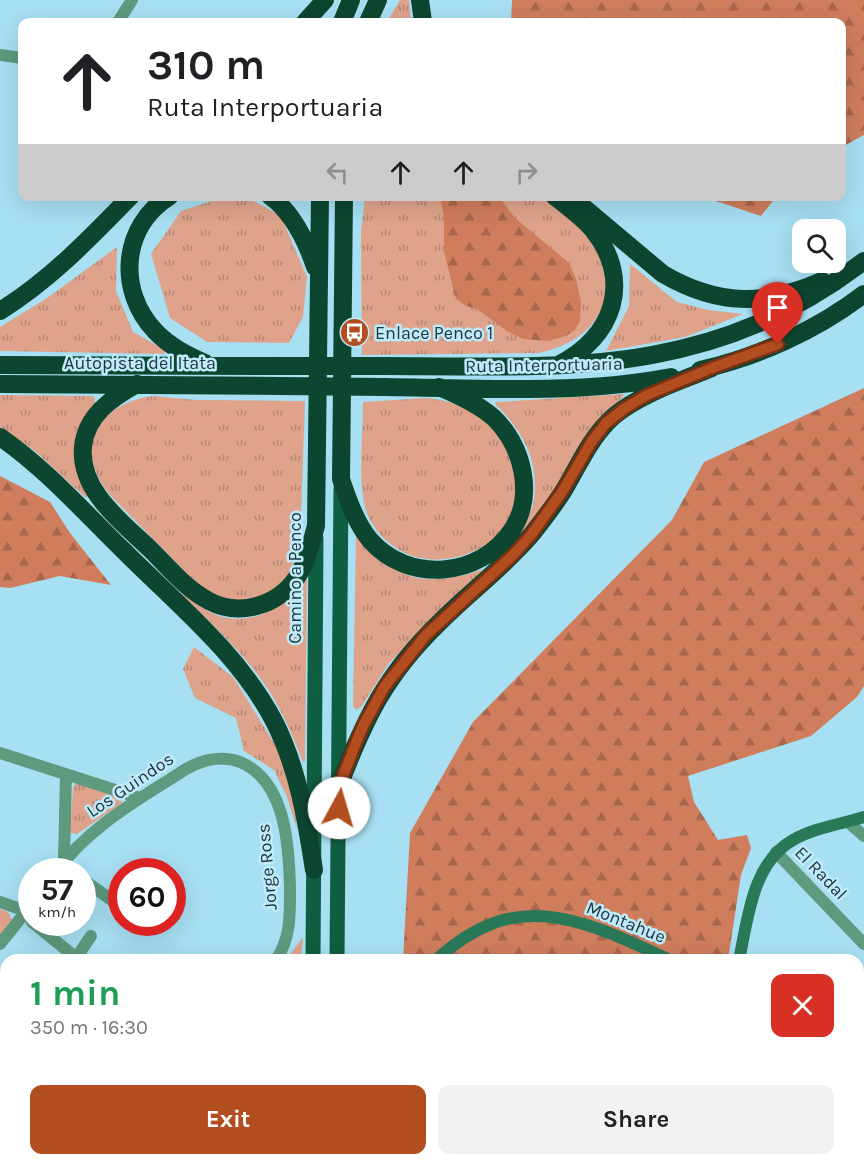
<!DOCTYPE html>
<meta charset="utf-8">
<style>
body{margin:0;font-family:Karla,sans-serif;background:#f2f2f2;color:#202124;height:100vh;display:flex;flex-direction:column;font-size:22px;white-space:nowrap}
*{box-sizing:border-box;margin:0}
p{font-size:20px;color:#757577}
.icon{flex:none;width:33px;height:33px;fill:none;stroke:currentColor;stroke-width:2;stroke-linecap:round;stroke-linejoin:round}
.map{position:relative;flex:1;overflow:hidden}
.sheet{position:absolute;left:0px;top:954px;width:864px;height:212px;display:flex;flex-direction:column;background:#fff;border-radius:18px 18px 0 0;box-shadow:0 6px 24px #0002}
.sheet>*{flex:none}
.hud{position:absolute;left:18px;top:18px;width:828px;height:183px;border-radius:12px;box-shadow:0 6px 24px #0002;background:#fff;color:#202124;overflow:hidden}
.controls{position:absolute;left:792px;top:219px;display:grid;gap:12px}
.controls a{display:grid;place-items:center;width:54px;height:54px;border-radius:12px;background:#fff;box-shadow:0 6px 24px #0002;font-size:30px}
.speed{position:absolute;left:18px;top:858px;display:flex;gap:12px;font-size:30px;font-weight:700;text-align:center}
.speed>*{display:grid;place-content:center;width:78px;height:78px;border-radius:50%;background:#fff;box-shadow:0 6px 24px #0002;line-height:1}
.speed small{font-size:15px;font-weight:400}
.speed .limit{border:9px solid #d22;background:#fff;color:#111}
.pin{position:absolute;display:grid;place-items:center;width:51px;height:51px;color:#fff;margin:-62px -26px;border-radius:50% 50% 50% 0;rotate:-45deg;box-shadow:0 0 6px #0007}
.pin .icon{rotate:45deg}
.me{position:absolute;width:66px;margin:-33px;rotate:6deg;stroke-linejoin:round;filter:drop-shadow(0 0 4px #0008)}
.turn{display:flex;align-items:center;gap:21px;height:126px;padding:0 30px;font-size:27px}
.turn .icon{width:78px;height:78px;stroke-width:2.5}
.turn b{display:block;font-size:42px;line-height:51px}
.lanes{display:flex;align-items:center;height:57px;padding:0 30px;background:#0003;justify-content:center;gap:30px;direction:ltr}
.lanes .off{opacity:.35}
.round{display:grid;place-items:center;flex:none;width:63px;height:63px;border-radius:12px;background:#f2f2f2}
.headline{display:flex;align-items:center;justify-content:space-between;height:102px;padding:0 30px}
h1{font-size:36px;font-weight:700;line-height:45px;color:#1e9e55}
.cta{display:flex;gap:12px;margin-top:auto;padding:12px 30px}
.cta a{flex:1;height:69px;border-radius:12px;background:#b24d1f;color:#fff;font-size:24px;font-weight:700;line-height:69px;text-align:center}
.cta a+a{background:#f2f2f2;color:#202124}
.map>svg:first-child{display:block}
.grass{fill:url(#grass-tufts)}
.forest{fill:url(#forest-firs)}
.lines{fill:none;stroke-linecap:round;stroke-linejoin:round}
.street{stroke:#5e9a7d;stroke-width:12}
.secondary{stroke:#297958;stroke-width:12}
.primary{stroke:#0f5e41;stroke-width:15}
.highway{stroke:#0d4630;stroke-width:18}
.highway-bridge{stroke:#0d4630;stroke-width:18}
.route-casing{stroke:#743214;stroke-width:15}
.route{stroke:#b24d1f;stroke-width:10}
.labels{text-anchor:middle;stroke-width:5;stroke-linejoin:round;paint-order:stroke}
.poi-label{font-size:18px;fill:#21373f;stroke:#beeafa;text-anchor:start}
.street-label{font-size:18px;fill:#21373f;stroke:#beeafa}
</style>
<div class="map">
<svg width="864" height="1165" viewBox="0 0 864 1165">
<defs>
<pattern id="grass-tufts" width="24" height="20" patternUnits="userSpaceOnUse" patternTransform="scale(1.5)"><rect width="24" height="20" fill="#dfa38b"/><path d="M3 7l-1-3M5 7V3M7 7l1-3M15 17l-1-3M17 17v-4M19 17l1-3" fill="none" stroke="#b48673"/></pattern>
<pattern id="forest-firs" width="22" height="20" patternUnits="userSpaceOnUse" patternTransform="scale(1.5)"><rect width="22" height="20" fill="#cf7d5c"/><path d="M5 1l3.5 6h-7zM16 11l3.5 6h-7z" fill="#a8674d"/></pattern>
</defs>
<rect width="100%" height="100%" fill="#a7dff3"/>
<path class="grass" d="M400,0H409L411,22H387Z
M224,197H246L281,216L307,277L303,317L289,343L207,342L170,318L151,254L181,211Z
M365,197C406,197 447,197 489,197C503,197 525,193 539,197C548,198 558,210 565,215C626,263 620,335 539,353L362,355L361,232Z
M117,247L116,291L133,332L165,350L164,354L0,351V327L47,298Z
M630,264L677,302L708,310L743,314L685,337L606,351L629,306Z
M625,394L587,439L558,489L520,535C524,525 530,515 533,505C541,464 524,431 495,404L496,402Z
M0,395L92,396L95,398L88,495L86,498L36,452L0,427Z
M153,396L196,400L305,401L300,547L288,576L267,596L234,603L202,589L111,496C71,450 97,403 153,396Z
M426,398C482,402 526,448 514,506C505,549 447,569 410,555C389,547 371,529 365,507C358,480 363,431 363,402Z
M356,536C370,548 385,564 401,572C428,586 459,577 485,569L389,663L361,707L356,710L353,706Z
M307,576L305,761L303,762C294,739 284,715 271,694C247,656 213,625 181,594L184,592C191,598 198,605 206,610C245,632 285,610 307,576Z
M194,647L233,677L279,751L292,788L297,829L287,797L274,770L244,751L236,718L195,698L183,669Z
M77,782L120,798L122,803L77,834L70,833L73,788Z
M0,909L8,912L12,920L0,936Z
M303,937L301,960H286Z"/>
<path class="forest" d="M512,0H864V135L842,147V22H511Z
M440,197H499L515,218L569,263L576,279L581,302L580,321L575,330L566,336L548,341L523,339L507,331L477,309L466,306L456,299L444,252V217Z
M704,197H776L761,216Z
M864,388V686L857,697L811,736L688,776L694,802L718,840L747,835L751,848L741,875L728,960H403L410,833L473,722L672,520L704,462Z
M0,476L50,502L70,533L111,585L60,576L10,588L0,587Z
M393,1160H487L484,1165H393Z"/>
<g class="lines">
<path class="street" d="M118,22L132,0
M0,55L22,58
M0,753L140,798
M848,822L864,836
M776,852L864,944
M64,860L66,774
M56,872C89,826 140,799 186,769C202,760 222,755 240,762C286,781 289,846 290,888C290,914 291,938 276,960
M82,879L113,901
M0,902L26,911
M32,922L79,960
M0,944L32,904
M76,958L91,936
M0,975L6,979
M858,1092L864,1090
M546,1160L548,1165
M752,1160L753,1165
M640,1165L646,1160
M736,1165L742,1160"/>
<path class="secondary" d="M436,960C517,885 583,920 670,960
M739,960C748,919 752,863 793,840C814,828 841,824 864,817
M858,1013L864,1011
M115,1165L121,1160
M203,1165V1160"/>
<path class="primary" d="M313,960L316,538
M337,960L341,488
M311,1165V1160
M334,1165V1160"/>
<path class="highway" d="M420,0L423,22
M305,22L325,0
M342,22L351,0
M368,22L378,0
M170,196C121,226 117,291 155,331C169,346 187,355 205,363
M270,196C293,213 306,240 315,267
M344,196L341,479C348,500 356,523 370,540C408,584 480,578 512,530C535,495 523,447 494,418C478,404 458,395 439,387
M554,196C568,207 582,217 593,230C633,281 614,337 558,365
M570,196L663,274C718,306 765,306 822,281
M0,311C50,280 90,238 131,196
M0,365L280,366
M386,366C567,367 711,378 864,261
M700,370C758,357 817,330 864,294
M0,384L280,386
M137,384C112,398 86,415 83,447C79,491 122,522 151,550C169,568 186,589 209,601C239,617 278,606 297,577C307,562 311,543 316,526L320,196
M385,387C481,388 576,395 671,377
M0,437C46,469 84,512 124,551C177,604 239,654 274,721C298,768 306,819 314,870
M339,786C365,718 386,674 440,622C470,592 504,567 532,534C543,520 554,506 564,490C579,465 591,436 614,416C640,394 681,381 712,368"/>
<path class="highway-bridge" d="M280,366H386
M280,386L385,387"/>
</g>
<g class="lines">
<defs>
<path id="route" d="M339,808V786L354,748L363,726L385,686L426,635L513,555L531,535L562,492L592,441L606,423L625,408L647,395L712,368L778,344"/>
</defs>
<use href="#route" class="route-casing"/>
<use href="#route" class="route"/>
</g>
<defs>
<symbol id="bus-disc" viewBox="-11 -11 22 22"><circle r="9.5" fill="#b24d1f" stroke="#beeafa"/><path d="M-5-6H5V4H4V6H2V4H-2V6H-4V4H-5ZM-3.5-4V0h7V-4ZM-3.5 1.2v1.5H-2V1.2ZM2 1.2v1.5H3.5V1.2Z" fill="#fff"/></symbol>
</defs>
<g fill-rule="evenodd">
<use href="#bus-disc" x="338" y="316" width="33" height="33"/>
</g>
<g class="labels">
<g class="poi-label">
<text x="375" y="339">Enlace Penco 1</text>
</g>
<g class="street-label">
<text x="140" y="369">Autopista del Itata</text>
<text transform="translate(544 365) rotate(-1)" y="6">Ruta Interportuaria</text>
<text transform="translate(295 578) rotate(-90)" y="6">Camino a Penco</text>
<text transform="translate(130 785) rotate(-34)" y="6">Los Guindos</text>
<text transform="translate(267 867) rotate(-95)" y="6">Jorge Ross</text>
<text transform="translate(821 873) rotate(46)" y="6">El Radal</text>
<text transform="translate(626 922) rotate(22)" y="6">Montahue</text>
</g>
</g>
</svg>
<div class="controls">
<a><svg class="icon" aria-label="search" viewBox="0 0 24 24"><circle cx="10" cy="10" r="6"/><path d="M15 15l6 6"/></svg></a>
</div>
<div class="speed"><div>57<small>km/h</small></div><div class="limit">60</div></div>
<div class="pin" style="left:778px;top:344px;background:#d93025"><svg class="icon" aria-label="arrive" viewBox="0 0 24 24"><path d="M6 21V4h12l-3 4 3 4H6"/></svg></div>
<svg class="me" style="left:339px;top:808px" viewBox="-20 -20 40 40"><circle r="19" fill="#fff"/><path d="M0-13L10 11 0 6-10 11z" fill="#b24d1f"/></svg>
<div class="hud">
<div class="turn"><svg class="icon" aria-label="ahead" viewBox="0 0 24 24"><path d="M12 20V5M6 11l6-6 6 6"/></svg><div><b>310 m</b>Ruta Interportuaria</div></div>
<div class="lanes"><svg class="icon off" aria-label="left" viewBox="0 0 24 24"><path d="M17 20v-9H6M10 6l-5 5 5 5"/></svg><svg class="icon" aria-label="ahead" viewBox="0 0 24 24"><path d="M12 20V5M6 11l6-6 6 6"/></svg><svg class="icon" aria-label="ahead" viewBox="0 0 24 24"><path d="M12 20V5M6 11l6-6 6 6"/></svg><svg class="icon off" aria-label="right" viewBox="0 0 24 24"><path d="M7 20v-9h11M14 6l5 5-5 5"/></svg></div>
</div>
<section class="sheet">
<div class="headline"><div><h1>1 min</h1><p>350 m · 16:30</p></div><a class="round" style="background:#d93025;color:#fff"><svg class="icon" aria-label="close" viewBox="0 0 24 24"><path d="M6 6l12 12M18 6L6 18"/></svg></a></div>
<div class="cta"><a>Exit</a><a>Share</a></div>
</section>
</div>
